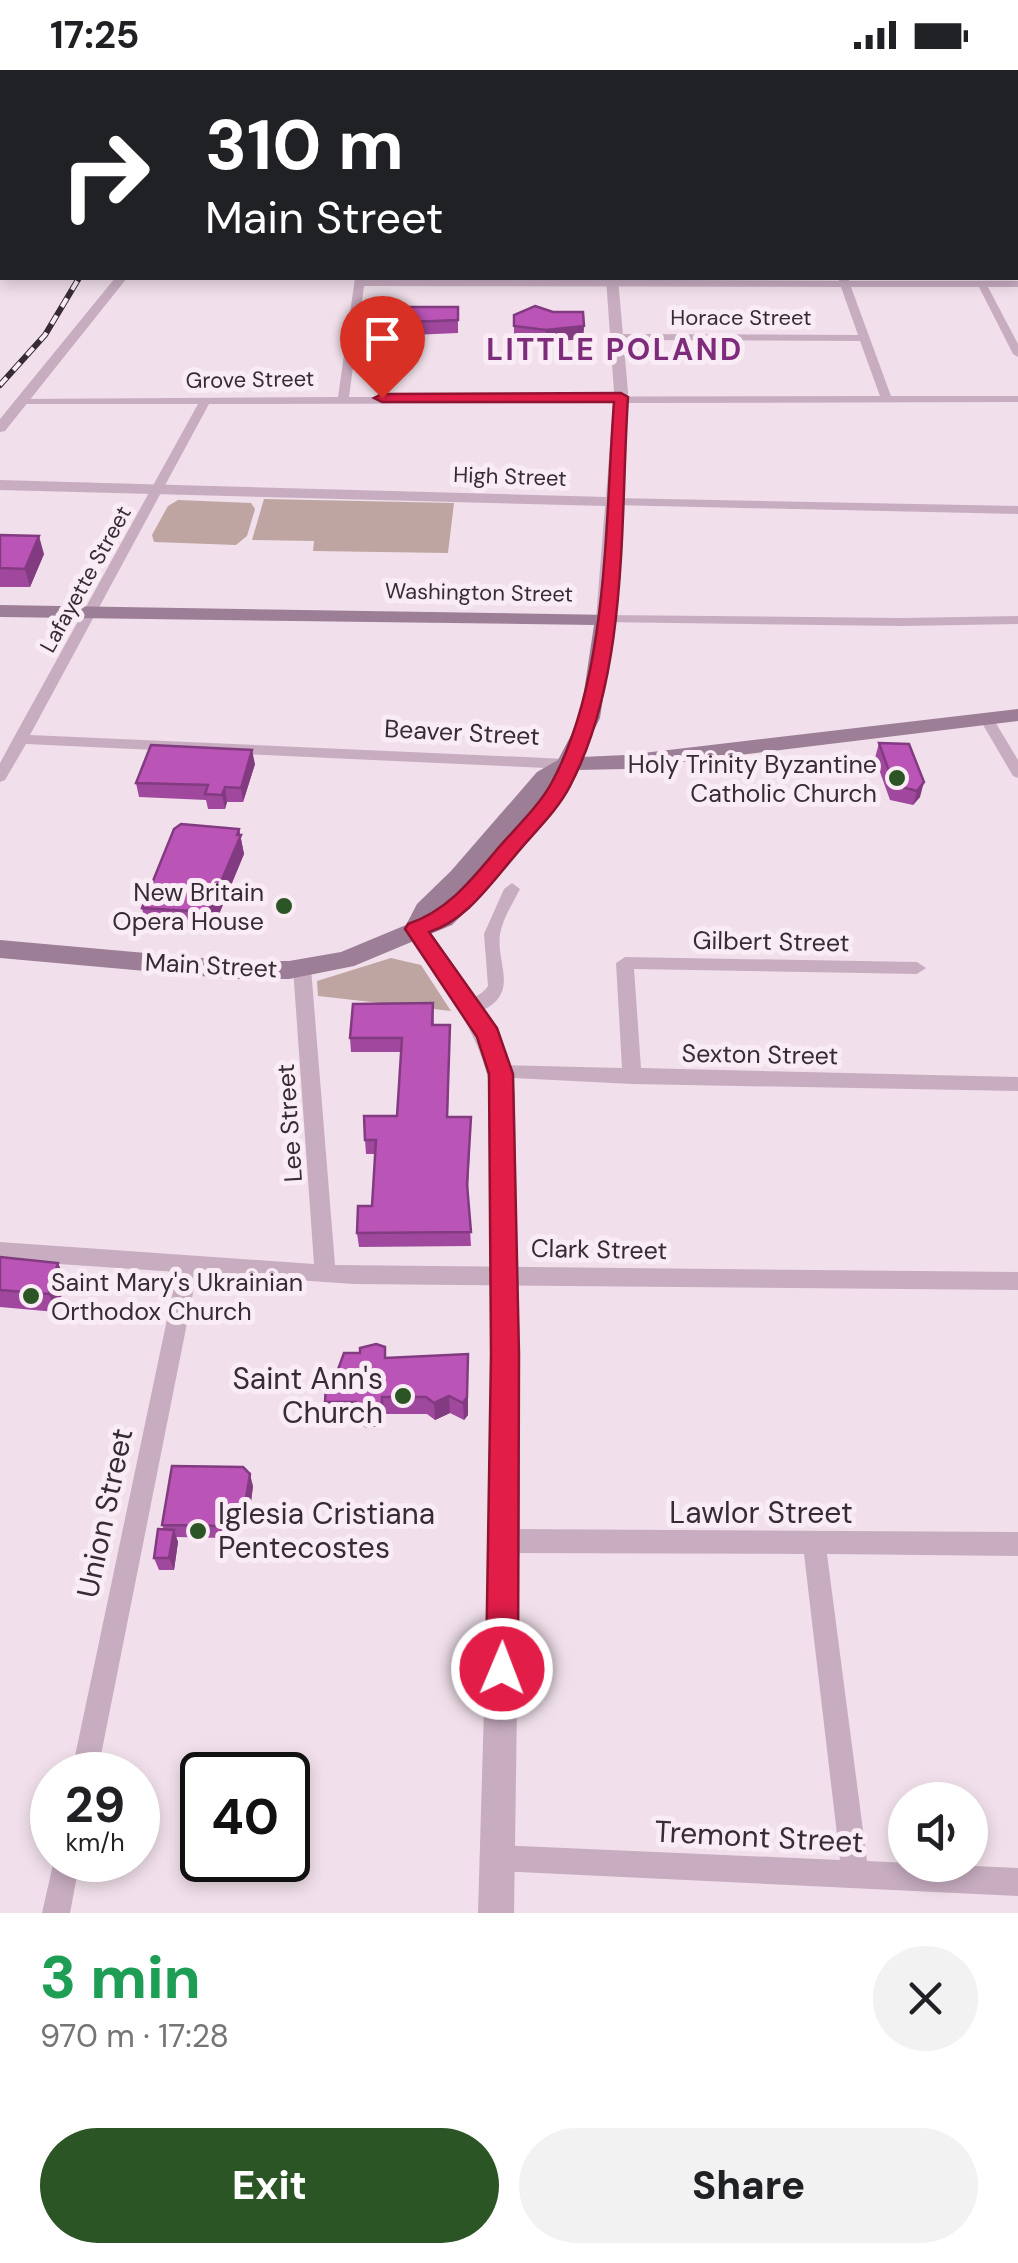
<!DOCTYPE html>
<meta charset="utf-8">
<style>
body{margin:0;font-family:"DM Sans",sans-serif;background:#f2f2f2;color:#202124;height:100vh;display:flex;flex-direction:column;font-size:38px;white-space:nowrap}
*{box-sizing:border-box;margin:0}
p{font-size:32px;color:#757577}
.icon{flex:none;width:55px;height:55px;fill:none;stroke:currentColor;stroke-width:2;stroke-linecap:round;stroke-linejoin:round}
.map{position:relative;height:1843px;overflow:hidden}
.sheet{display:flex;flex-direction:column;background:#fff;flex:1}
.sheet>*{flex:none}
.guide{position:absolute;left:0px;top:0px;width:1020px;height:210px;box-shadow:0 5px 15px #0003;background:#202124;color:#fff;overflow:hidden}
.fabs{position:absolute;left:888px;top:1712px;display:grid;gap:20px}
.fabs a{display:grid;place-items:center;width:100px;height:100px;border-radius:50%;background:#fff;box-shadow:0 5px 15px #0003;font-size:50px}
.speed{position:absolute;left:30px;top:1682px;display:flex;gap:20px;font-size:50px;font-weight:700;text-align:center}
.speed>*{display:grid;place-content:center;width:130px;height:130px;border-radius:50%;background:#fff;box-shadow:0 5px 15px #0003;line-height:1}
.speed small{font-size:25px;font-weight:400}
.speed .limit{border:5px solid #111;border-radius:15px;background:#fff;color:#111}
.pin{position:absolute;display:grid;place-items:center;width:85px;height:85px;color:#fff;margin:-102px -42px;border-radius:50% 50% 50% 0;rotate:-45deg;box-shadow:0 0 10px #0007}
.pin .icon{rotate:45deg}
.me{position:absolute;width:110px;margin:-55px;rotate:1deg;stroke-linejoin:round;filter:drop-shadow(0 0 8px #0008)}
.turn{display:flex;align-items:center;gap:35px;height:210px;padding:0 40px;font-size:45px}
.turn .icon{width:130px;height:130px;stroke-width:2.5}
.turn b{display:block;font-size:70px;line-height:85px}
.round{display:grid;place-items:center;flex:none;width:105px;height:105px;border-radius:52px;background:#f2f2f2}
.headline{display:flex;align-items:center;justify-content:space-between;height:170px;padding:0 40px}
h1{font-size:60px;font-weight:800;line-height:75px;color:#1e9e55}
.action{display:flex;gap:20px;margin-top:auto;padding:20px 40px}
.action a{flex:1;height:115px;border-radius:60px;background:#2b5524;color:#fff;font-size:40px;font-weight:800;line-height:115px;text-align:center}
.action a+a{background:#f2f2f2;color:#202124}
.status{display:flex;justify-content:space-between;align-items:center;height:70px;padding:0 50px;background:#fff;direction:ltr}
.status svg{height:28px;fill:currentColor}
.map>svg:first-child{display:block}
.green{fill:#bfa5a1}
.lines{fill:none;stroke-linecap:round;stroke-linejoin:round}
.minor{fill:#c8adc1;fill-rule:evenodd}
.tertiary{fill:#c8adc1;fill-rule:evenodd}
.secondary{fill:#9c7e97;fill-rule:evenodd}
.rail-casing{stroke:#372b36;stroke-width:6}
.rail{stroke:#f9ecf4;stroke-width:4;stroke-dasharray:10;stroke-linecap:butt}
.wall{fill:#a0489d}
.shaded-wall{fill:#823b80}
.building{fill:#ba54b7;stroke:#823b80;stroke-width:2.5}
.route{fill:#e11d48;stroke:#92132f;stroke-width:2.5}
.poi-dot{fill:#2b5524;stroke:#f9ecf4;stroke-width:4}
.labels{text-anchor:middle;stroke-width:10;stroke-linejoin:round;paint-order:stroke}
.far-street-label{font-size:22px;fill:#372b36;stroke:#f9ecf4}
.street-label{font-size:25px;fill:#372b36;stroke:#f9ecf4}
.poi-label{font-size:25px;fill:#372b36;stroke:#f9ecf4;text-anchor:end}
.far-district-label{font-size:30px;font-weight:bold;letter-spacing:2.5px;fill:#7e2b7c;stroke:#f9ecf4}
.near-poi-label{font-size:30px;fill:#372b36;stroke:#f9ecf4;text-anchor:end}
.near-street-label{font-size:30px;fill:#372b36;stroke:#f9ecf4}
</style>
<div class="status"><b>17:25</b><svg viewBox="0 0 49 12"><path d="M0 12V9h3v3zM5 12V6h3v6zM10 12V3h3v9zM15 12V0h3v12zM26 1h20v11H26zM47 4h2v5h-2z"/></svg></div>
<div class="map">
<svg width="1018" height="1843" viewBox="0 0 1018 1843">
<rect width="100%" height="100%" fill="#f1e0eb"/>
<path class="green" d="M264,429L454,433L448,483L313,481L314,471L252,470Z
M178,430L251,433L255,439L247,466L236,475L154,472L152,465L168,436Z
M391,888L421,895L451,941L318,926L317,911Z"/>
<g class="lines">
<path class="minor" d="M0,34H2V38H0Z
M355,208L839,211L838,208H848L849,211H1018V217H988L1018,274V287L1013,284L979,217H851L891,326H1018V332L209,334L30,665L567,689L575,694L567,699L26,674L5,710L0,712V693L13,669L198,334H22L18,333V329L338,327ZM364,216L841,217L858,265L617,264L612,267L617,270L860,271L880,326L349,327Z
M615,428L1018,436V444L611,435L609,432Z
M605,545L902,548L1018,546V554L902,556L600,552L598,549Z
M986,644L991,645L1018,690V708L1013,706L979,648Z
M512,813L520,819C513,833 503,848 500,864C496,892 518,920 487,938C478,942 473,944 464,943L461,938C467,928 481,927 488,916L484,864L504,819Z
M625,887L917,892L926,898L917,904L634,899L641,998L1018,1007V1021L632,1014L494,1007L491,1002L494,997L500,995L622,998L616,893Z
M302,892L311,898L335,1195L1018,1202V1220L353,1214L197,1203L97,1705H71L177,1202L0,1190V1172L314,1194L293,898Z
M505,1459L1018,1462V1486L827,1484L867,1791L1018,1798V1826L498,1801L488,1798L485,1788L488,1778L498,1775L840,1790L804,1484L505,1483L497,1479L493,1471L497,1463Z
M54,1790H80L70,1843H42Z"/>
<path class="tertiary" d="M0,100H2V106H0Z
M115,208H127L5,361L0,362V349Z
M606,208H618L628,322L623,432L611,553H599L596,549L605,436L0,420V410L606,427L614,322Z
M416,851L424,854C462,907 503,957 515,1023L520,1433L514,1843H478L490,1433L491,1023C480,957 439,914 405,859Z"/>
<path class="secondary" d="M0,535L612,545L615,549L600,648L581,687L626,685L1018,639V651L626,699L576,700L571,717L486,821L452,855L354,896L289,909H235L0,888V870L235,891H289L341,882L406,855L417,834L451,801L537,702L558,690L580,648L594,555L0,547Z"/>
<defs>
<path id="rail" d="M0,315L45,265L79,208"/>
</defs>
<use href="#rail" class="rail-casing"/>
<use href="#rail" class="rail"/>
</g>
<path class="wall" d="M380,237H458V263L412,265L407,297H376L375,284Z
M514,256H584L583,269L546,272L514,269Z
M0,465L44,484L30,517H0Z
M879,673L909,674L920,727L913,735L890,730L875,688Z
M255,694L243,732H227L225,739H208L206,730L139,727L136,713Z
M239,759L244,784L212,861L146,857L142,838Z
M433,933L434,955H450L448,1047H471L468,1124L471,1176L359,1177L357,1163L372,1136L375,1084H366L365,1070L397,1046L401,982H351L350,968Z
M0,1187L58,1193L66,1212L56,1242L0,1237Z
M385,1277L386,1288L468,1284V1345L464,1350L450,1343L435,1350L427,1344H385L384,1355L367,1358L359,1355L358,1349H328L325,1332L332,1316L360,1283Z
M253,1416L249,1447H238L237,1454H229L226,1468L176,1467L178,1472L174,1500H159L154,1488L164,1460L162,1455Z"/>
<path class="shaded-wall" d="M411,252L412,265L407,297L406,284Z
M584,256L583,269L546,272V260Z
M39,466L44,484L30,517L25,499Z
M252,680L255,694L243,732L241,718Z
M924,712L920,727L913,735L917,721Z
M225,717L227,732L225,739L222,725Z
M239,759L244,784L212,861L208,842Z
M58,1193L66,1212L56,1242L49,1224Z
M468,1284V1345L464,1350L463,1333Z
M449,1326L450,1343L435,1350L434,1333Z
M382,1327L385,1344L384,1355L367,1358L364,1341Z
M250,1404L253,1416L249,1447L245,1435Z
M235,1435L238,1447L237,1454L234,1442Z
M225,1442L229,1454L226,1468L223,1456Z
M174,1460L178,1472L174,1500L169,1488Z"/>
<path class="building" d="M535,236L553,242H583L584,256L546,260L514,256V245Z
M380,237H458V250L411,252L406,284H375Z
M0,465L39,466L25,499L0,498Z
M879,673L909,674L924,712L917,721L894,715Z
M151,675L252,680L241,718L225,717L222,725L205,724L208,715L136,713Z
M181,754L239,759L237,765H241L208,842L142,838L174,759Z
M433,933L432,955H450L447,1047H471L467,1114L471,1162L357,1163L358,1136H372L376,1070H365L364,1046H397L402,968H350L353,934Z
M0,1187L58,1193L49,1224L0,1220Z
M376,1274L385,1277V1288L468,1284L467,1327L463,1333L449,1326L434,1333L426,1327H382V1338L364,1341L356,1338V1332H325L326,1316H332L344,1283H360V1278Z
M172,1396L243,1397L250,1404L245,1435H235L234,1442H225L223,1456L162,1455Z
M158,1459L174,1460L169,1488H154Z"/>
<path class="route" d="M621,323L628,327C620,452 629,603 570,716C557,742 531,765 513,788C489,816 465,851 429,862L497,958L513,1004L519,1284L518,1599L514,1611L502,1615L491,1611L486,1599L491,1284L489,1004L477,967L405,859L408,854C446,841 469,813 494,783C513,760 538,738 552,712C609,607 605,450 614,332H382L374,328L382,324Z"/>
<g class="poi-dot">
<circle cx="897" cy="708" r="10"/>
<circle cx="284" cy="836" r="10"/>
<circle cx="31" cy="1226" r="10"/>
<circle cx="403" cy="1326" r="10"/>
<circle cx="198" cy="1461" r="10"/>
</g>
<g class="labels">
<g class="far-street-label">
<text x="741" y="255">Horace Street</text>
<text transform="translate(250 309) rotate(-1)" y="8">Grove Street</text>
<text transform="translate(510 406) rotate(2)" y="8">High Street</text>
<text transform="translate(85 509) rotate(-61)" y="8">Lafayette Street</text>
<text transform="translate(479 522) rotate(1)" y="8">Washington Street</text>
</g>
<g class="street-label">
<text transform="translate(462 662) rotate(3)" y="9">Beaver Street</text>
<text transform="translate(771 871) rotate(1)" y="9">Gilbert Street</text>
<text transform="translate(211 895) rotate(3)" y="9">Main Street</text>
<text transform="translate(760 984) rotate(1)" y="9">Sexton Street</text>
<text transform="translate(289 1053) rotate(-94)" y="9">Lee Street</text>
<text transform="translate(599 1179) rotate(1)" y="9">Clark Street</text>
</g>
<g class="poi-label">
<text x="877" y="703">Holy Trinity Byzantine<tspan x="877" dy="29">Catholic Church</tspan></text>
<text x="264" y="831">New Britain<tspan x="264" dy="29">Opera House</tspan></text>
<text x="51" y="1221" text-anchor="start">Saint Mary's Ukrainian<tspan x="51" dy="29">Orthodox Church</tspan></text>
</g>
<g class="far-district-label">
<text x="615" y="290">LITTLE POLAND</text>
</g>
<g class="near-poi-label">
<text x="383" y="1319">Saint Ann's<tspan x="383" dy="34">Church</tspan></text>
<text x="218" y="1454" text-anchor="start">Iglesia Cristiana<tspan x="218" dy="34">Pentecostes</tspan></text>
</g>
<g class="near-street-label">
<text transform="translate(105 1443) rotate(-78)" y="10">Union Street</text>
<text x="761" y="1453">Lawlor Street</text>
<text transform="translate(759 1767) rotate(3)" y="10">Tremont Street</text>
</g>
</g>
</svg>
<div class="fabs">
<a><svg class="icon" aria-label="sound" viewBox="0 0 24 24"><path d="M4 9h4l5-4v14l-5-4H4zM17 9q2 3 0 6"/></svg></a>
</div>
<div class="speed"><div>29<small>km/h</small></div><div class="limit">40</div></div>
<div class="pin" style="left:382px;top:328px;background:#d93025"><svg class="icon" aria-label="arrive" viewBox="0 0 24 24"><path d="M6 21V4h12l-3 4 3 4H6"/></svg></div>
<svg class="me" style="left:502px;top:1599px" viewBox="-20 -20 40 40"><circle r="17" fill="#e11d48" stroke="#fff" stroke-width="3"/><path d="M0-11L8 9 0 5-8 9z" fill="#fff"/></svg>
<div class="guide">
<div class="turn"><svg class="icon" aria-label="right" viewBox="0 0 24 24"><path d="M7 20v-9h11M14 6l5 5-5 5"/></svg><div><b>310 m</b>Main Street</div></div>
</div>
</div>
<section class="sheet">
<div class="headline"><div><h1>3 min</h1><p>970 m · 17:28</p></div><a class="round"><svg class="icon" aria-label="close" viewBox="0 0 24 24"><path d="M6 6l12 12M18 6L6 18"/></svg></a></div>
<div class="action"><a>Exit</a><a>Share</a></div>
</section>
